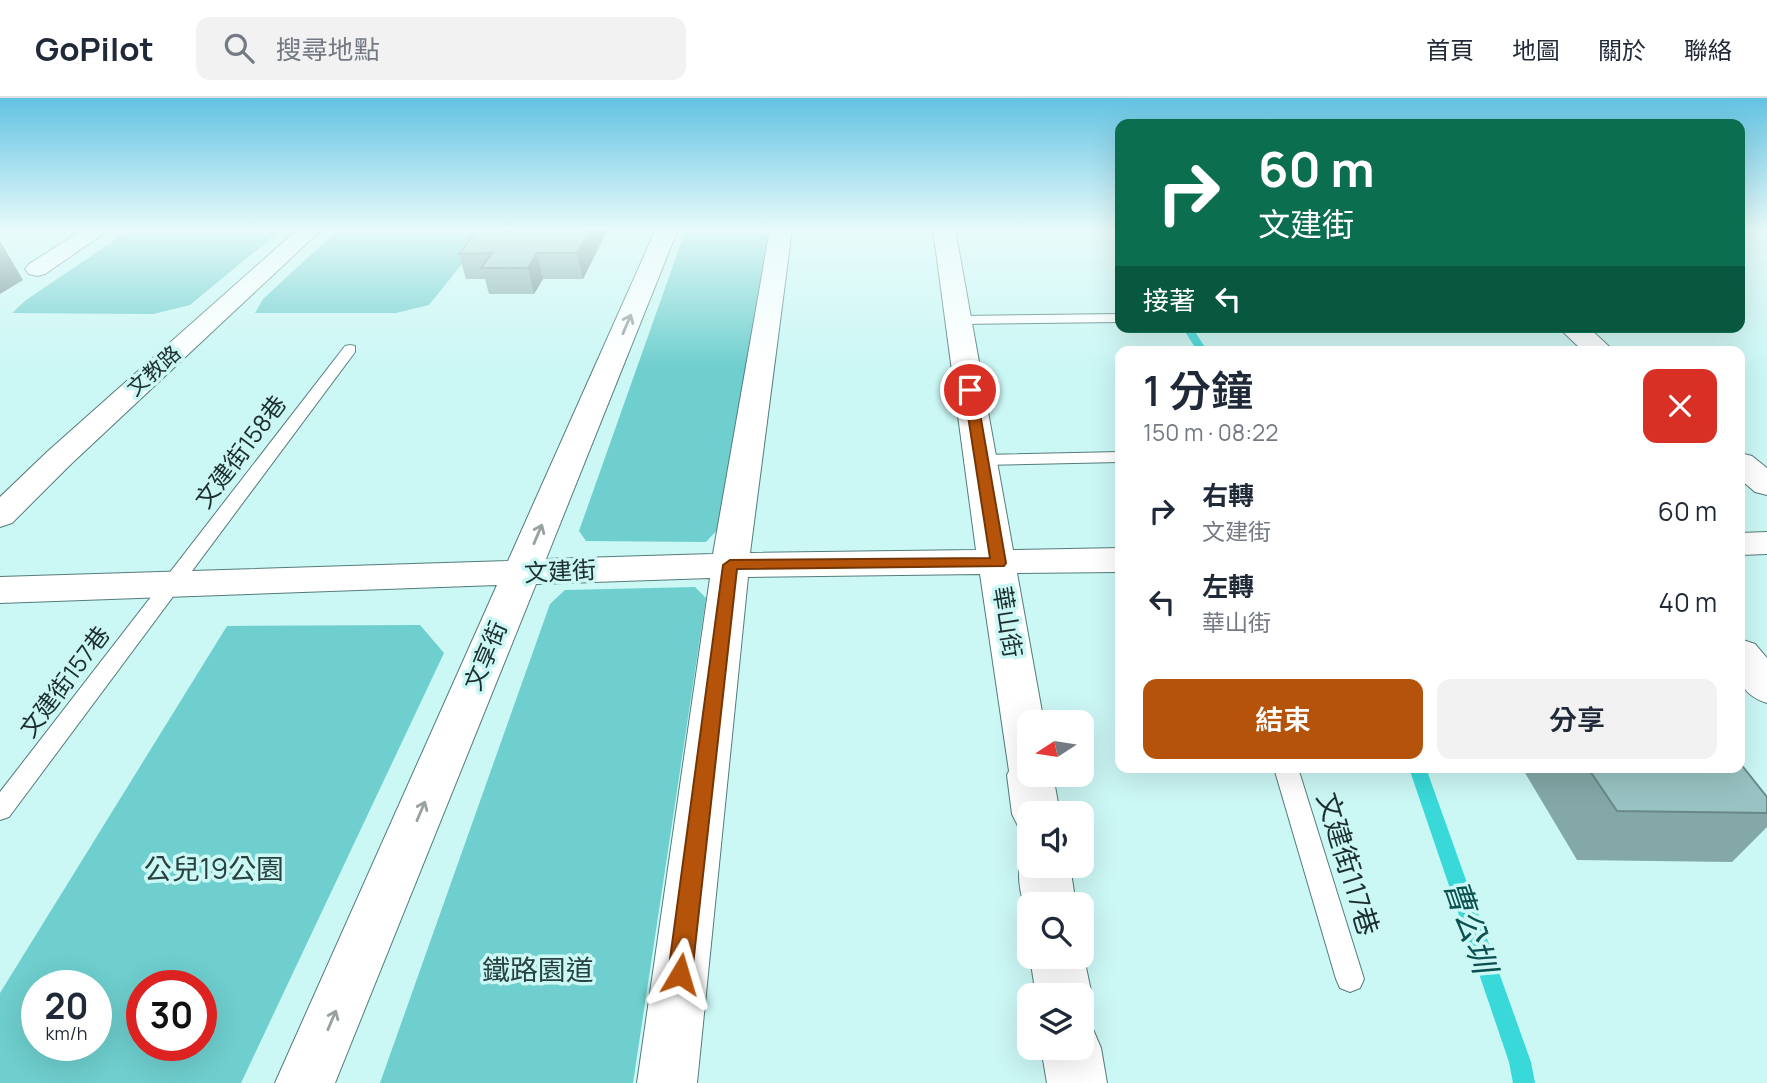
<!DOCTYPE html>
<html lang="zh-TW">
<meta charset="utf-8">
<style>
body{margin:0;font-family:Manrope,"Noto Sans TC",sans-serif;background:#f2f2f3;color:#1f2937;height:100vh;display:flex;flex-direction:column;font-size:26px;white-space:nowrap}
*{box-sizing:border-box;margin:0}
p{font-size:23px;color:#747a83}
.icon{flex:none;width:38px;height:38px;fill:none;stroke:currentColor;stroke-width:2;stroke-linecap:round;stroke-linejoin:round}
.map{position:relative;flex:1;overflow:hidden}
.side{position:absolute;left:1115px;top:248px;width:630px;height:427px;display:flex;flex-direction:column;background:#fff;border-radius:14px;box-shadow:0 7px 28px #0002}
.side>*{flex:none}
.guide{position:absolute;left:1115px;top:21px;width:630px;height:214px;border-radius:14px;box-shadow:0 7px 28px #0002;background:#0b6e4f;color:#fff;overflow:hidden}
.needle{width:46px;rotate:258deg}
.tools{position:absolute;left:1017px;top:612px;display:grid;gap:14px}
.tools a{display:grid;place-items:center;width:77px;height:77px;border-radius:14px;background:#fff;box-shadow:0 7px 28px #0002;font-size:35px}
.speed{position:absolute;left:21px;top:872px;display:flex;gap:14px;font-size:35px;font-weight:700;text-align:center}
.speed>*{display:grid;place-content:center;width:91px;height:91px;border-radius:50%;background:#fff;box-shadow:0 7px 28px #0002;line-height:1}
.speed small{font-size:18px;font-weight:400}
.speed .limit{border:10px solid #d22;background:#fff;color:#111}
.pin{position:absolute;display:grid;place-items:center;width:60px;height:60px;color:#fff;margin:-30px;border:4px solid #fff;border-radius:50%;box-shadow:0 2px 7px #0007}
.me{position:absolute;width:77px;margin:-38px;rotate:7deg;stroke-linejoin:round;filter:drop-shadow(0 0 5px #0008)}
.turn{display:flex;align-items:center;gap:24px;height:147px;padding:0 28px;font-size:32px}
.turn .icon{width:91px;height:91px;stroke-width:2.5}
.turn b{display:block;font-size:49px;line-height:60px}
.then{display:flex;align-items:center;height:66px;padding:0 28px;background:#0003;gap:14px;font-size:26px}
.round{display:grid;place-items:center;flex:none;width:74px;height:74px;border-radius:14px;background:#f2f2f3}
.head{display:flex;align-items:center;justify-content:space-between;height:119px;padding:0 28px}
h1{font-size:42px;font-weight:600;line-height:52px}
.action{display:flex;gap:14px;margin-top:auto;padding:14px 28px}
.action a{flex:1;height:80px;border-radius:14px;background:#b45309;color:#fff;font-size:28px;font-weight:600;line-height:80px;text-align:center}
.action a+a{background:#f2f2f3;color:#1f2937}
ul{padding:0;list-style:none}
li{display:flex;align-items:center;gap:21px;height:91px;padding:0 28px}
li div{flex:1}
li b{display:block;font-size:26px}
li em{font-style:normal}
header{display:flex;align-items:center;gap:42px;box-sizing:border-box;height:98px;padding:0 35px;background:#fff;border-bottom:2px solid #e0e1e3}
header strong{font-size:33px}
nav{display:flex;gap:38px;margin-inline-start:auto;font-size:24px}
.search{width:490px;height:63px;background:#f2f2f3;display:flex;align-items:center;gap:18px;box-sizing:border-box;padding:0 24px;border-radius:14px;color:#747a83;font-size:26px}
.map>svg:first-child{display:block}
.green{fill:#6ecfce;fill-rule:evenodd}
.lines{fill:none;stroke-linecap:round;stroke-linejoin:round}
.stream{fill:#39d9d9;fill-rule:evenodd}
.lane-casing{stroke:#547c7b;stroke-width:2}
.street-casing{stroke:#547c7b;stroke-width:2}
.lane{fill:#fff;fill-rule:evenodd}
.street{fill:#fff;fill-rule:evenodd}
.wall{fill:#83a8a7}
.shaded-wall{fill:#6a8888}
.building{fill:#98c3c2;stroke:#6a8888;stroke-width:2}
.oneway{stroke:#99a1a1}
.route{fill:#b45309;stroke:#753606;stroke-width:2}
.labels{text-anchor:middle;stroke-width:7;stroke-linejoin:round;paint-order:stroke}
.far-street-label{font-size:21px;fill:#1d2e2e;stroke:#cbf7f5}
.street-label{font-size:24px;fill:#1d2e2e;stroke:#cbf7f5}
.near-street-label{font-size:28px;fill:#1d2e2e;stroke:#cbf7f5}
.near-park-label{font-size:28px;fill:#284241;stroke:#cbf7f5}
.near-water-label{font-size:32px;font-style:italic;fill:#0c5050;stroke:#cbf7f5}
</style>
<header>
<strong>GoPilot</strong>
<div class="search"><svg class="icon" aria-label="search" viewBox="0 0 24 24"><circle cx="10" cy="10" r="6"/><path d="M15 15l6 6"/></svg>搜尋地點</div>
<nav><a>首頁</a><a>地圖</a><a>關於</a><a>聯絡</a></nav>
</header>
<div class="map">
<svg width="1767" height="985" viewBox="0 0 1767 985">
<rect width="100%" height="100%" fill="#cbf7f5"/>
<path class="green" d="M131,131H282L190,207L153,216L12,215L26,202Z
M339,131H490L429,207L396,215H255L263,201Z
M686,131H770L719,430L706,444L586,443L579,433Z
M695,489L706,500L633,985H380L550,506L565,492Z
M420,527L444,555L241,985H0V895L227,528ZM96,887V947H37V887ZM142,887H201V947H142Z"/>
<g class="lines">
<path class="stream" d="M1182,229H1192L1208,254H1198Z
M1409,670H1426L1531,964L1535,985H1513L1509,964Z"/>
<defs>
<path id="lane" d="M1120,216V224L959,226L952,222L959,218Z
M350,247L355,248V254L9,719L0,722V694L345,248Z
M1120,354V364L981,367L973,362L981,357Z
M1274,670H1298L1364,881L1360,890L1350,894L1340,890L1336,881Z"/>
<path id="street" d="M84,131H110L45,176L37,178L29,176L25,171L29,166Z
M298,131H322L70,367L12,425L0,429V399L48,353Z
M656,131H678L546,461L713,456L770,131H792L750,455L976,452L933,131H955L1013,452L1120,450V474L1017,475L1044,625H1029V677H1053L1060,716H1029V734L1019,730L1012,716L1007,677L1009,673L980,476L748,479L697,985H637L710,480L536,486L335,985H275L497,487L0,505V479L508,463Z
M1558,229H1588L1615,254H1584Z
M1740,355L1752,358L1767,370V397L1755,394L1740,381Z
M1767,434V456L1740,457V435Z
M1740,541L1755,546L1767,560V605C1734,595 1737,571 1740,541Z
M1029,751V768H1070L1076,807H1029V819C1020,800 1012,766 1029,751Z
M1082,850L1092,898L1082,919V898H1036L1030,859H1082Z
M1082,925L1092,929L1101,950L1107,985H1047L1041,950H1082Z"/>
</defs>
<use href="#lane" class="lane-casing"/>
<use href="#street" class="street-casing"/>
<use href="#lane" class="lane"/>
<use href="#street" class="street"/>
</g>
<path class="wall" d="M608,131L583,181H543L534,196H489L485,181H466L459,156Z
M1522,670H1740L1767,699V729L1732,764L1577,762Z"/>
<path class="shaded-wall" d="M591,131H608L583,181L577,155Z
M0,143L23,182L0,196Z
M537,155L543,181L534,196L528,170Z"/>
<path class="building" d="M478,131H591L577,155H537L528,170H481L492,155L459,156Z
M1740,665L1767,699V715L1617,713L1588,670H1740Z"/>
<defs><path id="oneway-shaft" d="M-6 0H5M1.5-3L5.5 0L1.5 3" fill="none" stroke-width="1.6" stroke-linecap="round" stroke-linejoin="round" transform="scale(1.75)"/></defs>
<g class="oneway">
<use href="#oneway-shaft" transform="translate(627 226) rotate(-67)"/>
<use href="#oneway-shaft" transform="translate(538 436) rotate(-67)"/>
<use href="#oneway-shaft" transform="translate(421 713) rotate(-67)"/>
<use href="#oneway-shaft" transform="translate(332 922) rotate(-67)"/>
</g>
<linearGradient id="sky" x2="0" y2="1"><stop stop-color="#62c3e2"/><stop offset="0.49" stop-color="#e8fbfa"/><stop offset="1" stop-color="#e8fbfa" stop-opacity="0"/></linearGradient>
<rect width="1767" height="269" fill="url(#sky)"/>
<path class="route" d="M970,288L976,292L1006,465L1004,468L737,471L692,876L688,884L680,887L672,884L668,876L723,467L730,462L990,460L964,292Z"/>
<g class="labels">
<g class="far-street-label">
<text transform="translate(154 273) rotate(-42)" y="7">文教路</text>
</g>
<g class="street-label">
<text transform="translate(241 354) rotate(-53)" y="8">文建街158巷</text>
<text transform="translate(560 474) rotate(-3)" y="8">文建街</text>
<text transform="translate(1007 524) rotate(81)" y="8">華山街</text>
<text transform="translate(486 558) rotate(-67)" y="8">文享街</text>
<text transform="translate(65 584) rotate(-53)" y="8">文建街157巷</text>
</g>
<g class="near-street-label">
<text transform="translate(1348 766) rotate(73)" y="10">文建街117巷</text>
</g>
<g class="near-park-label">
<text x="214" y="781">公兒19公園</text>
<text x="538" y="882">鐵路園道</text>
</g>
<g class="near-water-label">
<text transform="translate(1470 828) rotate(71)" y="11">曹公圳</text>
</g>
</g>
</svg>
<div class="tools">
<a><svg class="needle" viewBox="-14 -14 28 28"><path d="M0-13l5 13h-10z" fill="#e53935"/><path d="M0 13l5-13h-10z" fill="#747a83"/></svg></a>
<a><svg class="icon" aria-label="sound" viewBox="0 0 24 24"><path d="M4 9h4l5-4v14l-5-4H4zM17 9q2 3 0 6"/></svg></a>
<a><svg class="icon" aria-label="search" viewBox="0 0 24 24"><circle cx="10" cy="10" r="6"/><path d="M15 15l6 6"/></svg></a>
<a><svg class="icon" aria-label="layers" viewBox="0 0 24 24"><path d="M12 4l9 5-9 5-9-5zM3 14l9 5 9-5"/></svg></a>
</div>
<div class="speed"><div>20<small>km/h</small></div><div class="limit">30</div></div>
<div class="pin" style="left:970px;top:292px;background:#d93025"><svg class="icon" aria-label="arrive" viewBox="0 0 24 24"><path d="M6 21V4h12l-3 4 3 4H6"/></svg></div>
<svg class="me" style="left:680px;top:876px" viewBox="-20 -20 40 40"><path d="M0-17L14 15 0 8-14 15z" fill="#b45309" stroke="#fff" stroke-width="4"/></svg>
<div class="guide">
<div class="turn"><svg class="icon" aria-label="right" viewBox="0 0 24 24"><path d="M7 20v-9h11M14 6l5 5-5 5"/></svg><div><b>60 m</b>文建街</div></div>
<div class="then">接著<svg class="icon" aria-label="left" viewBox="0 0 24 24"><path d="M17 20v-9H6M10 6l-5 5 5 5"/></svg></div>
</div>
<section class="side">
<div class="head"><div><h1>1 分鐘</h1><p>150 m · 08:22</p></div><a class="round" style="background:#d93025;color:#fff"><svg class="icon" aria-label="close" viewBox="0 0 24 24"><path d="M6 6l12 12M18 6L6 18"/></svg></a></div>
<ul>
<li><svg class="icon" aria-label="right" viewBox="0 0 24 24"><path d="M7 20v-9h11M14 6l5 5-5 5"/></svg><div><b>右轉</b><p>文建街</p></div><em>60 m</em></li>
<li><svg class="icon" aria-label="left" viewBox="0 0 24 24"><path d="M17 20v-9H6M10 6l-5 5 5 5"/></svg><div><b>左轉</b><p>華山街</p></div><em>40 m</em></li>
</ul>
<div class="action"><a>結束</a><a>分享</a></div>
</section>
</div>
